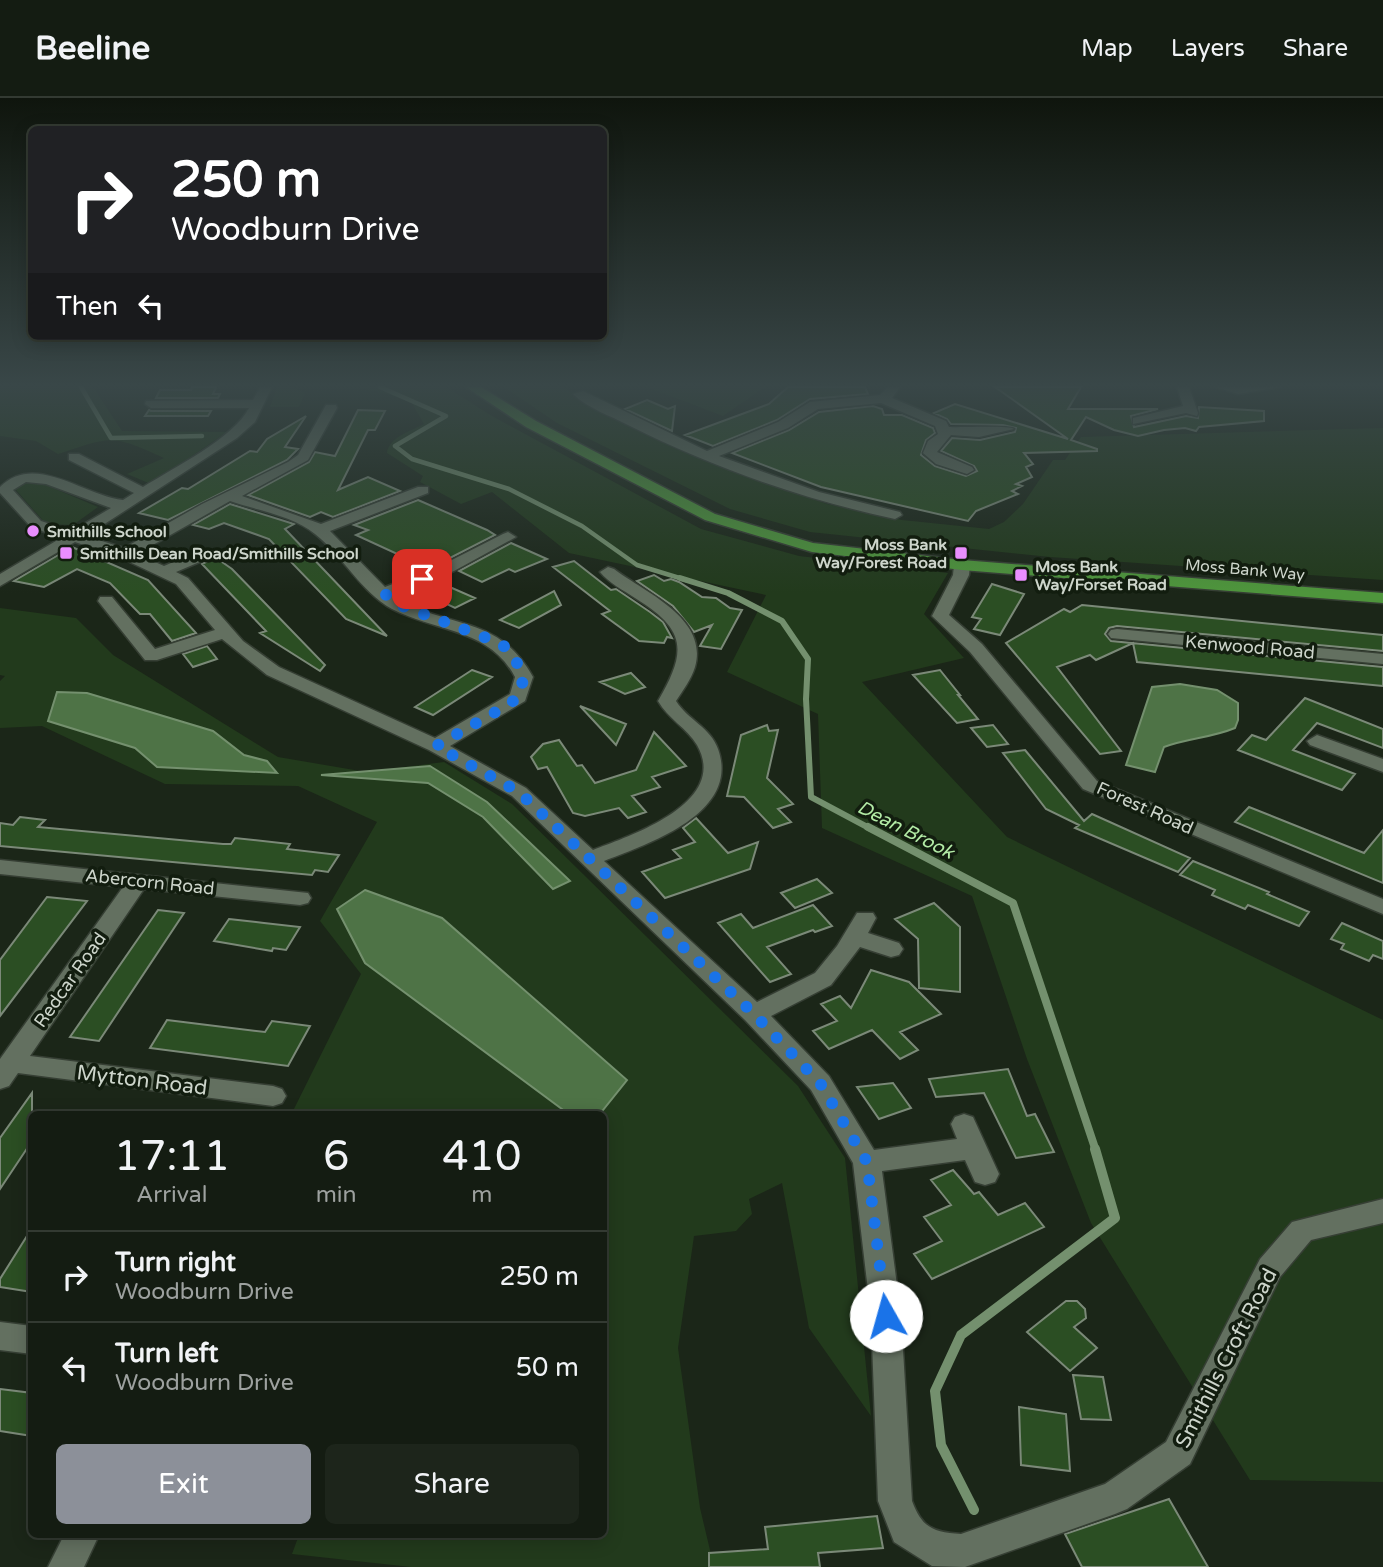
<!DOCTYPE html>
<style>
body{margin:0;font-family:"Varela Round",sans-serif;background:#1d251b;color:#f1f3f6;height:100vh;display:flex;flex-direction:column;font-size:26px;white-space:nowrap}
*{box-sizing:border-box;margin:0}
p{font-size:23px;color:#9da19f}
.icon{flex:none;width:38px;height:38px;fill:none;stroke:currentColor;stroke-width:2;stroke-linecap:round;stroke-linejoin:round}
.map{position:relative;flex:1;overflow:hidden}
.drawer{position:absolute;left:28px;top:1013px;width:579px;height:427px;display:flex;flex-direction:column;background:#141c12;border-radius:10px;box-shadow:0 4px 18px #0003,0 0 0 2px #333a32}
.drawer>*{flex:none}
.banner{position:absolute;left:28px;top:28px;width:579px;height:214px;border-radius:10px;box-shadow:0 4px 18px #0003,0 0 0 2px #333a32;background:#202124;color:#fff;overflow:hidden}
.pin{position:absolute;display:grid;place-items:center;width:60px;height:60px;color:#fff;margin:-30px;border-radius:14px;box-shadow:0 4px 10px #0006}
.me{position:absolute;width:77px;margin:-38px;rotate:353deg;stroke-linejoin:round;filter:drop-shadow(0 0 5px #0008)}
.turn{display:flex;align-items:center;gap:24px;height:147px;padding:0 28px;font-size:32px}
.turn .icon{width:91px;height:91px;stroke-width:2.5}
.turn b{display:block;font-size:49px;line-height:60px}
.then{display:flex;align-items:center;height:66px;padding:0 28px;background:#0003;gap:14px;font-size:26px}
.eta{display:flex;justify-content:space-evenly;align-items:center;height:119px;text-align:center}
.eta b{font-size:42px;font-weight:600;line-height:49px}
.action{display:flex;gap:14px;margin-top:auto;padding:14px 28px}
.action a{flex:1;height:80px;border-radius:10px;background:#8c9099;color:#fff;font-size:28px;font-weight:600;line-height:80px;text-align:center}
.action a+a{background:#1d251b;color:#f1f3f6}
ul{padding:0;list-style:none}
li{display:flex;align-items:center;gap:21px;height:91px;padding:0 28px;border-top:2px solid #333a32}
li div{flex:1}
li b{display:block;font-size:26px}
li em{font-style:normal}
header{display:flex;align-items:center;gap:42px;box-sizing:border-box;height:98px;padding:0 35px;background:#141c12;border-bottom:2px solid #333a32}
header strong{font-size:33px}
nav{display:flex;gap:38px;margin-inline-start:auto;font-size:24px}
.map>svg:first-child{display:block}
.green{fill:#223a1c;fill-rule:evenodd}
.water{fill:#4e7346;stroke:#74906e;stroke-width:2}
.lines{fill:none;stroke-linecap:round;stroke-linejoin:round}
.stream-far3{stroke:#74906e;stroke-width:4.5}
.stream-far2{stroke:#74906e;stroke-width:6}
.stream-far1{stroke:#74906e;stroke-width:8}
.stream{stroke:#74906e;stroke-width:10}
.building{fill:#2b4e23;stroke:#7b8978;stroke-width:2}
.minor-casing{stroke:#363f34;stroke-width:3}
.highway-casing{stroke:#363f34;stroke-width:3}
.minor{fill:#637060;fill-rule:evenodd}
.highway{fill:#4e953c;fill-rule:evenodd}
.route{stroke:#1a73e8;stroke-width:12;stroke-dasharray:0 21.6}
.poi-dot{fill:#e98efe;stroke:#121d0f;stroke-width:2.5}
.labels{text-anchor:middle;stroke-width:7;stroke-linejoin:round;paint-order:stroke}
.far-poi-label{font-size:16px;font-weight:bold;fill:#cdd5cb;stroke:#121d0f;text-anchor:start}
.far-street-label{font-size:16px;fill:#cdd5cb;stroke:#121d0f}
.street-label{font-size:18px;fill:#cdd5cb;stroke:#121d0f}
.water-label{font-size:19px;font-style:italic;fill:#b3eba6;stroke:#121d0f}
.near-street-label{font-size:21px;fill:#cdd5cb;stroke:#121d0f}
</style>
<header>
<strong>Beeline</strong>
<nav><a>Map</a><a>Layers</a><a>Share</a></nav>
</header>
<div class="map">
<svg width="1383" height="1469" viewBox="0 0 1383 1469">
<rect width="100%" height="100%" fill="#1b2618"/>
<path class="green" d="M0,289H93L122,333L227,334L151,386L127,376L164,360C111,336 113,338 58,356L36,343L0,338Z
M277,289H292L305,295L299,309H270Z
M359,289H446L492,318L701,431L799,458L948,475L924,516L964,560L862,584L1007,739L1383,922V1384L1250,1382L1091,1125L1027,961L972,798L822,730L818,616L727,574L766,497L569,455L492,394L461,406L420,384L423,378L387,355C389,339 411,333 424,326L410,302Z
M504,289H562L629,328L746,378L827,406L902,422L989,431L1004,424L1023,406L1053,362H1065L1081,339L1383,330V482L1050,459L810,434L730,411L557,325Z
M647,289H765L723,318Z
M30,384L41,385L98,409L73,427L46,426L16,392L17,388Z
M0,510L76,520L113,557L278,659L366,674L444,664L512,706L798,988L845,1060L871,1318L809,1230L782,1085L749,1101L752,1116L736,1133L694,1138L678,1250L700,1410L714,1469H411L292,1456L299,1437H604V1017H599L627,982L365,865L570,1017H291L361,876L320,823L377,724L298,688L165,686L42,628L0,630V583L5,578L0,577ZM213,633L244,657L267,663L276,674L157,669L135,650Z"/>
<path class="water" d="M1180,586L1217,592L1238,605V622L1235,630C1211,640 1188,640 1164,649L1155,674L1126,667L1152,589Z
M57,594L87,595L213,633L244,657L267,663L277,675L157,669L135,650L48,623Z
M430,668L487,704L570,783L553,791L483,719L428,685L321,677Z
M365,792L442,820L627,982L599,1017H570L365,865L337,811Z"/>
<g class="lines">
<path class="stream-far3" d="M81,289L111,340L202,338
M380,289L446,318L395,348L412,361L509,391L582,428L637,467L686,482"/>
<path class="stream-far2" d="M680,480L728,495L782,523L808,561L806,601L811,699L871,731"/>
<path class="stream-far1" d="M868,729L1013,805L1096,1053"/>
<path class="stream" d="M974,1412L941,1347L935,1293L961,1237L1115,1120L1095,1051"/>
</g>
<path class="building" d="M192,289H216L213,296H220L218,300H156L160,292H191Z
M788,289H865L868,296L810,301L777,322L713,348L685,337L769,306Z
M995,289H1081L1068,311H1158L1131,318L1134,329L1186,318L1198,320L1199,309L1264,313V323L1199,329L1196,333L1185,330L1164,332L1138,338L1114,332L1086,319L1071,342L1097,351V353L1024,355L1033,366L1026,369L1032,379L1016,386L1022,388L1012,393L1018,396L976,413L968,423L821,389L732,355L789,332L819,314L873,308L882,311L884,317H902L933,330L935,335L926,342L921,357L935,368L966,378L977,373L974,368L941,353L952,340L980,342L1015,334L1016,330L1003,327L951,326L947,321L934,315L955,306L1068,341Z
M647,302L668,311L675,308L672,333L625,311Z
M149,312L151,313H211L208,318H145Z
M358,312L385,313L375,332H368L338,392L368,379L400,393L333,419L321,414L310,419L248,397L309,364L315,354L335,358Z
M306,318L285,349L298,351L287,362L168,422L139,415L182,390L188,391L250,353L257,354L267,341Z
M418,402L487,432L495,437L450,460L421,467L356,437L368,432L354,427Z
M230,406L294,426L285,431L387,538L346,521L269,441L224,425L209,431L193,427Z
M511,445L547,461L515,474L509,471L482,484L459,473Z
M72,449L148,482L196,535L172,543L150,516H140L110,485L77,471L44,489L14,483Z
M212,457L232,471L325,567L320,573L260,535L266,533L202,466L210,462Z
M574,463L611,492L616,491L650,514L663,524L672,540L667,539L664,545L639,543L602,516L610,513L553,469Z
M654,477L664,483L671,481L679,484L702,499L716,500L730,510L742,512L721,551L700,548L712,527L694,534L673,508L637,483Z
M992,486L1024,496L1000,537L974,531L981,521L972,519Z
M452,490L475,500L455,510L432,499Z
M554,493L561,507L519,530L500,522Z
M1082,507L1383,537V553L1117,528L1109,530L1105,536L1111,543L1383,569V588L1137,564L1133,545L1096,562L1090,557L1057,569L1121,653L1100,656L1006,545L1064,511L1070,514Z
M207,548L217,561L193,569L183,556Z
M472,572L492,579L433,617L415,609Z
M940,572L960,597H958L978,621L957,625L913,577Z
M631,575L645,589L625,596L600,584Z
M1305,600L1383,631V650L1317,625L1293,652L1355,676L1342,692L1238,652L1252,637L1266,642Z
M580,608L626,626L616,647Z
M767,627L769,633L778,632L767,680L793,706L778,711L791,724L773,730L744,699L727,698L741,637Z
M993,627L1008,646L987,649L971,630Z
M654,634L686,668L652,679L660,689L632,698L646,714L628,720L619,710L585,718L573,715L547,669L538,671L531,659L543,646L559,642L577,668L582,667L595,685L636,672Z
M1025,652L1084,723L1092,716L1190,760L1178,774L1075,730L1079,727L1046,711L1003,655Z
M1249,709L1364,755L1383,732V785L1235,724Z
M20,719L45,722L38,729L223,746H231L235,740L290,746L287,751L339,757L328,774L315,772L312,777L0,748V725L13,727Z
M696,720L728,755L758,744L750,771L665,800L642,774L681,760L673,752L695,744L683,730Z
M1193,763L1269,794L1267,796L1309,814L1299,828L1248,807L1245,811L1212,797L1215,792L1180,777Z
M817,781L832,795L795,810L781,795Z
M47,799L87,803L0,918V862Z
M934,805L960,829V894L919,890L918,841L895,821Z
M813,807L832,828L815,834L813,832L767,849L791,876L770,884L718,825L741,816L753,830Z
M158,812L184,815L99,943L70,939Z
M229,821L264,825L300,829L286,852L273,850L272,853L214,843Z
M1342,825L1383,843V861L1373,857L1369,863L1341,851L1344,846L1331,841Z
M871,872L909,884L941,916L900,934L918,952L900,961L872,932L829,951L813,933L837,923L821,906L840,898L851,910Z
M167,922L265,934L272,923L310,928L288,968L150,950Z
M1008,971L1027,1018L1035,1016L1054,1054L1016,1060L984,995L936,999L929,981Z
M893,985L911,1010L879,1021L857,989Z
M32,995V1043L0,1091V1040Z
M953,1072L974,1096L979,1094L998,1117L1025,1105L1044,1129L932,1181L914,1156L942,1143L924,1119L951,1107L931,1082Z
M32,1130V1194L0,1189V1181Z
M1066,1203H1077L1085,1211L1086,1220L1074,1229L1097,1250L1070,1273L1027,1234Z
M1073,1277L1103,1279L1111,1322L1081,1321Z
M0,1291L32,1295V1338L0,1333Z
M1019,1309L1066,1316L1070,1373L1021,1367Z
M1169,1401L1208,1469H1082L1065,1436Z
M877,1418L883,1450L818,1455L820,1469H709V1455L768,1451L765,1429Z"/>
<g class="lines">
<defs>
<path id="minor" d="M260,289H272L255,324L237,340L86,438L124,450L202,406L288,364L298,357L326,307H336L337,310L308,362L242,398L321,426L418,389H428V395L330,433L385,489L442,467L503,436L508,434L516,439L454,473L394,497C446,533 497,514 533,579L525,603L450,648L526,690L593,752C630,738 730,705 697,647C687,630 668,621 658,603C687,553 687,532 635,500C623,492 609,485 600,474L608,469L614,471C644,494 709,520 695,569C691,582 683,592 676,603C687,621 711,630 718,651C741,715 648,746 604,763L757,904L815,875L837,848L857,815H873L876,820L868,835L899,845L903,851L899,857L891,859L860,849L831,887L771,918L829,978L874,1052L957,1041L951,1026L955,1019L964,1016L973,1019L999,1076L995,1084L985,1087L975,1084L965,1062L882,1073L901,1218L912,1403C922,1430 933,1434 961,1436L1105,1386L1166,1344L1260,1161L1292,1124L1383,1101V1125L1311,1142L1280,1179L1190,1366L1127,1411L1115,1416L965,1469L932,1468L894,1444L878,1403L871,1218L853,1065L811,992L745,922L512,698L429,652L267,577L222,541L157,562H145L98,503L100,499H112L155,551L215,532L176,486L119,459L75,444L0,488V476L61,440L31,429L0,395V389C35,354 84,398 123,402L134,395L69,362V356H79L143,389C173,370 234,340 249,310H151L145,306L146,303L253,302ZM26,384L46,386L111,410L72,433L41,423L13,392ZM230,403C256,412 294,418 315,436C343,458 360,493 392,511C436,534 489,530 515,579L510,596L435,640L279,569L243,543L188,480L176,474L209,460V454H197L164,468L137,456Z
M888,289H900L892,300L946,323L949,329C962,330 1008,327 1014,331L979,339L951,337L937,354L972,369L974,372L967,376L936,366L923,355L928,343L938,336L935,328L881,305L818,311L788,330L719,358L819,394L900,414L902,417L895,421C802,401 714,370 628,327C611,318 587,310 573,296L583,293L707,353L778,324L810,304L880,297Z
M1177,289H1189L1198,315L1197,318L1186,315L1133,326V320L1183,308Z
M1215,289H1281L1238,296Z
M962,462L970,467L969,477L949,517L982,546L1097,683L1383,801V816L1083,691L970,554L932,518L953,477L954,467Z
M1117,531L1383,556V566L1111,540L1108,536L1111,532Z
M1317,637L1383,661V674L1310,647L1307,643Z
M0,762L308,795L311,800L308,805L300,807L144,791L30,958L273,988L282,991L286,998L282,1005L273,1008L18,975L9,988L0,991V961L123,789L0,776Z
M0,1224L32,1228V1256L0,1252Z
M64,1437H99L84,1469H48Z"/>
<path id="highway" d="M466,289H481L536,323L715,416L813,445L962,462L1383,495V505L962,472L812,454L705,422L526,329Z"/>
</defs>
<use href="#minor" class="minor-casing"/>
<use href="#highway" class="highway-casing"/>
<use href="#minor" class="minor"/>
<use href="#highway" class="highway"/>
</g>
<linearGradient id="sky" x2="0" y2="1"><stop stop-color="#0f150d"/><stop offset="0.58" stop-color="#394748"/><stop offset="1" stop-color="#394748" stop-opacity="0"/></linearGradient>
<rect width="1383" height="495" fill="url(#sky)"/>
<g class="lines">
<path class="route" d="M422,481L384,495L397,506L500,545L512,555L524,579L518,599L508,607L436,648L519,694L754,916L820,985L867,1064L886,1218"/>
</g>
<g class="poi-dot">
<circle cx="33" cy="433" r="7"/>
<rect x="59" y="448" width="14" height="14" rx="3.5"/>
<rect x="954" y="448" width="14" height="14" rx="3.5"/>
<rect x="1014" y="470" width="14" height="14" rx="3.5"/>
</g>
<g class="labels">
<g class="far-poi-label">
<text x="47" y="439">Smithills School</text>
<text x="947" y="452" text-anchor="end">Moss Bank<tspan x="947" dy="18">Way/Forest Road</tspan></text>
<text x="80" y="461">Smithills Dean Road/Smithills School</text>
<text x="1035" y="474">Moss Bank<tspan x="1035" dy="18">Way/Forset Road</tspan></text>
</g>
<g class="far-street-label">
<text transform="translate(1245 471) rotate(5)" y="6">Moss Bank Way</text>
</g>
<g class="street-label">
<text transform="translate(1250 549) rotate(5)" y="6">Kenwood Road</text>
<text transform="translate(1145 710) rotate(24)" y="6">Forest Road</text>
<text transform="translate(150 784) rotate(6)" y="6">Abercorn Road</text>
<text transform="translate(70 882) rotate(-55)" y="6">Redcar Road</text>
</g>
<g class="water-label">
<text transform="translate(906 731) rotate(27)" y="7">Dean Brook</text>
</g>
<g class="near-street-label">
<text transform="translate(142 982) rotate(7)" y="7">Mytton Road</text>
<text transform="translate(1226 1260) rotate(-63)" y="7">Smithills Croft Road</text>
</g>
</g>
</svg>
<div class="pin" style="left:422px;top:481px;background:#d93025"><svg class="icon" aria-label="arrive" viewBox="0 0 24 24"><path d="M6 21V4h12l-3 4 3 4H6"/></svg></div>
<svg class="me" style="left:886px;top:1218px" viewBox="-20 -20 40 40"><circle r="19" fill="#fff"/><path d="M0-13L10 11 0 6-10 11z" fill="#1a73e8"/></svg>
<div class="banner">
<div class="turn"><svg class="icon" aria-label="right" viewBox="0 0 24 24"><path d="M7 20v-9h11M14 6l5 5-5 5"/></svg><div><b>250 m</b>Woodburn Drive</div></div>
<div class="then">Then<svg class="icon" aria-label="left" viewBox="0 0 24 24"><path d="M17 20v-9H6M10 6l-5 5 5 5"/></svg></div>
</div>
<section class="drawer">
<div class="eta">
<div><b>17:11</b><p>Arrival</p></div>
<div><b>6</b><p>min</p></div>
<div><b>410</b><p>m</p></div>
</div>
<ul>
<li><svg class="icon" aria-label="right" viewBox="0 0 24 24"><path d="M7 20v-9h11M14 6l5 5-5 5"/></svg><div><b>Turn right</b><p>Woodburn Drive</p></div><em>250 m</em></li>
<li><svg class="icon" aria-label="left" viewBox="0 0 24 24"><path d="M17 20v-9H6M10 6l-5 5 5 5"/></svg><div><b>Turn left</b><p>Woodburn Drive</p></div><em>50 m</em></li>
</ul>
<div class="action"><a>Exit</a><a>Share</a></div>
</section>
</div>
